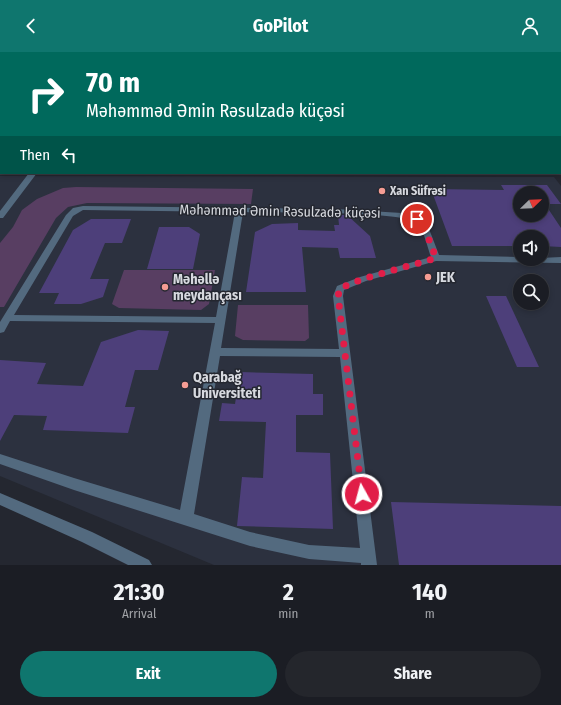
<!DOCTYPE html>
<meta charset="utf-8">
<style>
body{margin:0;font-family:"Fira Sans Condensed",sans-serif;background:#24262c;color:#f1f3f6;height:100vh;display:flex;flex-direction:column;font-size:15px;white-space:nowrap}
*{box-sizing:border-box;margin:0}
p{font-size:13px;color:#a0a2a6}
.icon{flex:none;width:22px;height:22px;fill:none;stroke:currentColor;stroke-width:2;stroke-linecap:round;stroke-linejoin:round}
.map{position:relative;height:513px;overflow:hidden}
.drawer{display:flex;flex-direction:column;background:#1b1d24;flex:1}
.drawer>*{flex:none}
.guide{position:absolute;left:0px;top:0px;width:561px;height:122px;box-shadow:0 2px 6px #0003,0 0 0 1px #393b41;background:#00695c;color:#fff;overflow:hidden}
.needle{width:26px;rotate:67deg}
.buttons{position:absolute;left:513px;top:134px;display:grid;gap:8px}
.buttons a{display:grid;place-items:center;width:36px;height:36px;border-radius:50%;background:#1b1d24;box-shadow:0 2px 6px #0003,0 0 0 1px #393b41;font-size:20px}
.pin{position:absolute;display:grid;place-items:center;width:34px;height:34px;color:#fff;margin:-17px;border:2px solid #fff;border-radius:50%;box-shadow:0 1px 4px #0007}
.me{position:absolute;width:44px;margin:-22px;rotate:353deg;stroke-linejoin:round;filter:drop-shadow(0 0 3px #0008)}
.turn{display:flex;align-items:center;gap:14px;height:84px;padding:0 20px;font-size:18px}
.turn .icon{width:52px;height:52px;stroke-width:2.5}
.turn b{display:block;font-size:28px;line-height:34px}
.then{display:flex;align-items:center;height:38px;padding:0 20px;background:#0003;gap:8px;font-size:15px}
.eta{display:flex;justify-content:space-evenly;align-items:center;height:68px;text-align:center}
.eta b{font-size:24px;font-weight:700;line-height:28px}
.cta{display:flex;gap:8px;margin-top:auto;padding:8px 20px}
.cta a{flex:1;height:46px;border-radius:24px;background:#0f766e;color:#fff;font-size:16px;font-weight:700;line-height:46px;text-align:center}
.cta a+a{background:#24262c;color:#f1f3f6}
header{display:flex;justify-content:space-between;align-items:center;height:52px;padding:0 20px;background:#0f766e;color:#fff;font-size:18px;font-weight:700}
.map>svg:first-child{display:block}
.built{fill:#2c313f;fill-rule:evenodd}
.green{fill:#583e62}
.building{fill:#4d3f7a;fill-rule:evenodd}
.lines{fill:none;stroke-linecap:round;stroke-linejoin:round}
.minor{fill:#536a7f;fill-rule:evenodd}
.major{fill:#7dadd9;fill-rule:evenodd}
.route{stroke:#e11d48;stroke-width:7;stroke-dasharray:0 12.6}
.poi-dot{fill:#f59c93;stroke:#242730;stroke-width:1.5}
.labels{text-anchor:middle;stroke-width:3;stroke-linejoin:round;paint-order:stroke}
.far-poi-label{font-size:12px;font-weight:bold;fill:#d7d9df;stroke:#242730;text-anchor:start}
.street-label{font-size:14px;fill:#d7d9df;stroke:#242730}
.poi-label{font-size:14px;font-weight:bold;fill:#d7d9df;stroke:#242730;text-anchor:start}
</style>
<header><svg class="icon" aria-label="back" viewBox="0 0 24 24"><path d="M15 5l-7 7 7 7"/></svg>GoPilot<svg class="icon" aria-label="person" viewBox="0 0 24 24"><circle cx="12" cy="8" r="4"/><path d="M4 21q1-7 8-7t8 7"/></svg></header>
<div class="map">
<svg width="561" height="513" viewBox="0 0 561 513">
<rect width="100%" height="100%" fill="#242730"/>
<path class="built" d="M0,124L554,125L561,134V513H214L0,424ZM520,141H542V163H520ZM520,185H542V207H520ZM520,229H542V251H520Z"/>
<path class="green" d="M76,135L253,137L251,152L87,151L68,155L56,166L4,255H0V191L13,175L22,158L37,147L63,136Z
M124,218H215L209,252L201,258L119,256L112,252Z
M238,253H308L309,286L305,289L243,288L235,284Z"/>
<path class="building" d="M501,133H547L561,152H545L561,176V195L542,194V185H520V194H452L431,137L504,138ZM520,141H542V163H520Z
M338,163H347L370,184L376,206H340L338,196L302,195L306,240H246L255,180L272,172L298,171V178L335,179L334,173H339Z
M91,167H131L122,191H105L90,227H109L103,245L81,252H54L59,241H39L73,178Z
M159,175H189L200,182L193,217H147Z
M486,244H506L539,315H517Z
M138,278L169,279L158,318H135L125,355H135L128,381L43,378L47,364L14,363L0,389V308L46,311L37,332L83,334L101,290Z
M240,320L313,322V342H323V363H296V400L330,401L333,477L237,474L242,425L263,426L266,370L219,369L222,351L235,352Z
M391,450L561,454V513H399Z"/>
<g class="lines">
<path class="minor" d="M20,0H26V1H20Z
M560,45L561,46V50L560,49Z
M560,64H561V68H560Z
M560,115H561V120H560Z
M29,121H37L3,166H0V159Z
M83,154L336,157L402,161L420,165L426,169L439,203L520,205V207L561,205V211L436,209L366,229L344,238L343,244L377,513H361V511L309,507L250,494L74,438L0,412V402L74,426L180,458L215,271L10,269L4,280L0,281V270L66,163L73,156ZM83,158L235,160L216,265L14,263L73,164ZM243,160C271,161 401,158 417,171C423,175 428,197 431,205L360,225L337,234L333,244L339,297L221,296ZM220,304L340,305L360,496L309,493L250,480L194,462Z
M0,441L92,480L149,508L152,513H128L82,490L0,453Z"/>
<path class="major" d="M0,118L1,121L4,122H0Z
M560,119L561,123H557L556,121H560Z"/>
</g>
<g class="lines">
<path class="route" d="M362,442L338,244L340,236L363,227L436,206L423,172L417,167"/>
</g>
<g class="poi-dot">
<circle cx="382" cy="139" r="4"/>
<circle cx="428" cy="225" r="4"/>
<circle cx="165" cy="235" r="4"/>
<circle cx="185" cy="333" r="4"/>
</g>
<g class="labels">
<g class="far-poi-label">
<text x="390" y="143">Xan Süfrəsi</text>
</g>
<g class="street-label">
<text transform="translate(280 159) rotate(1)" y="5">Məhəmməd Əmin Rəsulzadə küçəsi</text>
</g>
<g class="poi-label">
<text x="436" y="230">JEK</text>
<text x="173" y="232">Məhəllə<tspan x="173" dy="16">meydançası</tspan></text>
<text x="193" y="330">Qarabağ<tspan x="193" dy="16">Universiteti</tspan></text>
</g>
</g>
</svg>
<div class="buttons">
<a><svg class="needle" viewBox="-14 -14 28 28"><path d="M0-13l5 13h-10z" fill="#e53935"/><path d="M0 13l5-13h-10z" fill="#a0a2a6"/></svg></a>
<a><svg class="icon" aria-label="sound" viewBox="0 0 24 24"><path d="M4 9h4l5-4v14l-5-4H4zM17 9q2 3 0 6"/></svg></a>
<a><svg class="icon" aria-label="search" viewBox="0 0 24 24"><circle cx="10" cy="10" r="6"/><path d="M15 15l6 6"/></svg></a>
</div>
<div class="pin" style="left:417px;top:167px;background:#d93025"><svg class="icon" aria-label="arrive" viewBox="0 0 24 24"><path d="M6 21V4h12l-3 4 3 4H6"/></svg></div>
<svg class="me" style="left:362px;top:442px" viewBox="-20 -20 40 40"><circle r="17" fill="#e11d48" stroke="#fff" stroke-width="3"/><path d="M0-11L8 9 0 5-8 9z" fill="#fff"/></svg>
<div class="guide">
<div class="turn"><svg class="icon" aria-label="right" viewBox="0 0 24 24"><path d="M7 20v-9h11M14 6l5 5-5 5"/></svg><div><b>70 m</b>Məhəmməd Əmin Rəsulzadə küçəsi</div></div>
<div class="then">Then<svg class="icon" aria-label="left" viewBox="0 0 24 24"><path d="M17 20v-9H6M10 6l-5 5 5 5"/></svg></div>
</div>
</div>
<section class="drawer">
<div class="eta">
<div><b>21:30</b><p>Arrival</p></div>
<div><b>2</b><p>min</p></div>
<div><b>140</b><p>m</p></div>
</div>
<div class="cta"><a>Exit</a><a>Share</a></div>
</section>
